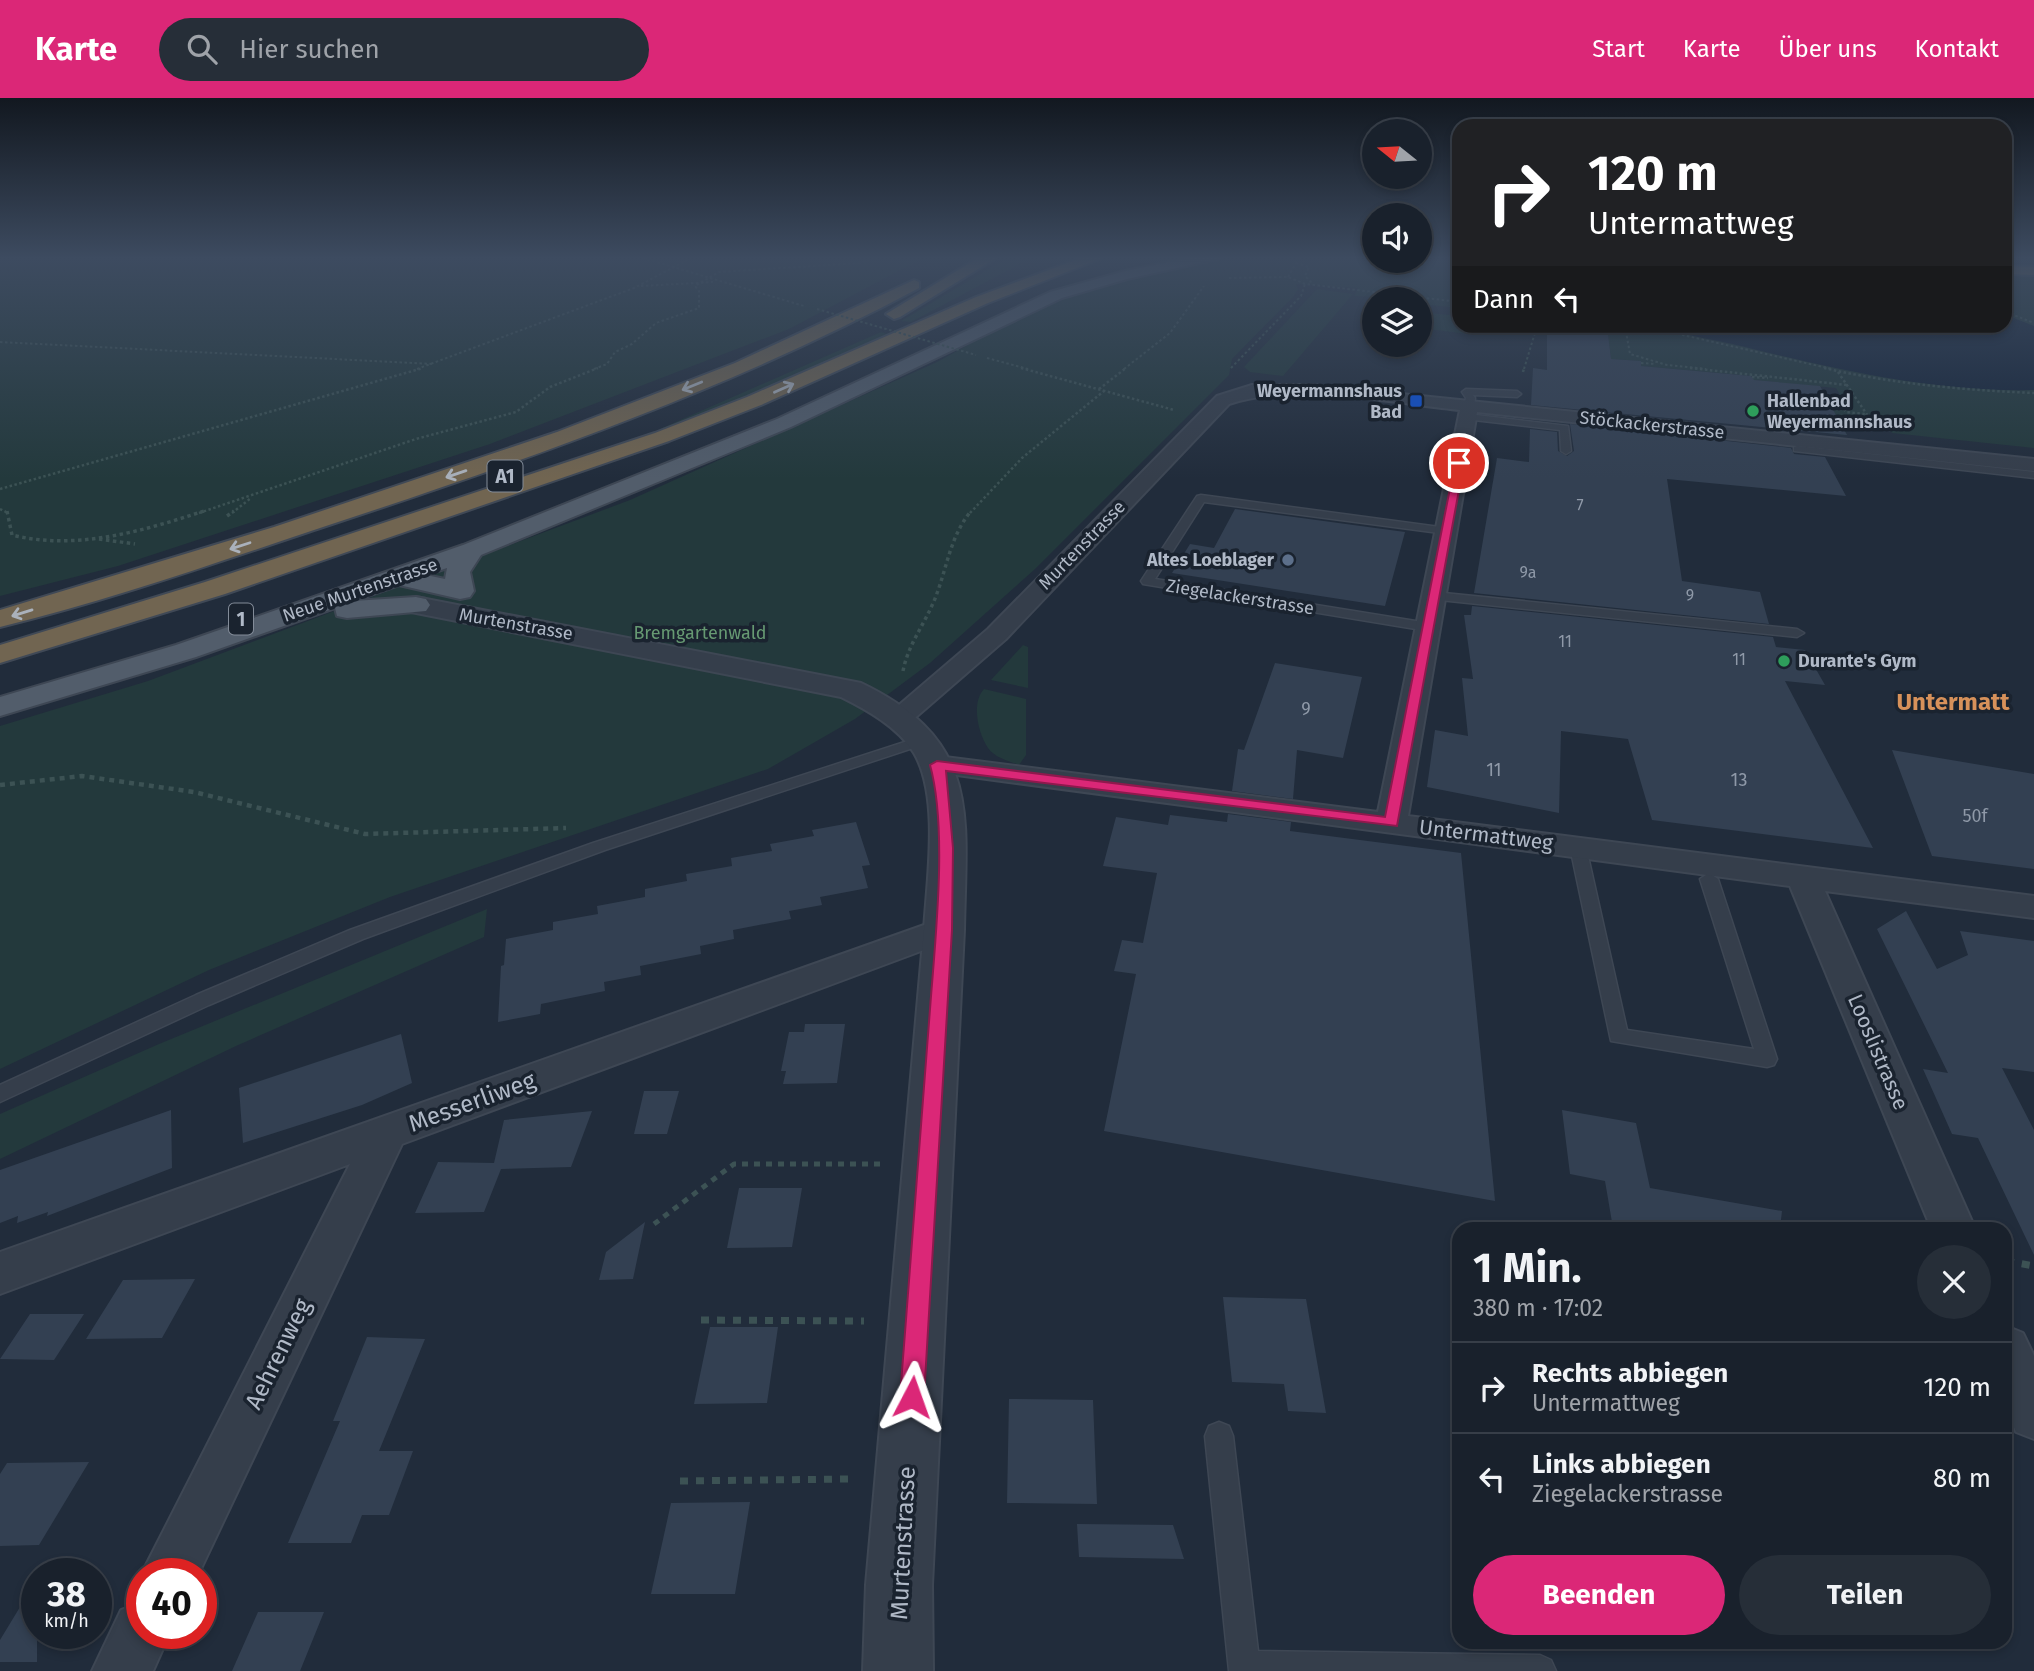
<!DOCTYPE html>
<html lang="de">
<meta charset="utf-8">
<style>
body{margin:0;font-family:"Fira Sans",sans-serif;background:#262e38;color:#f1f3f6;height:100vh;display:flex;flex-direction:column;font-size:26px;white-space:nowrap}
*{box-sizing:border-box;margin:0}
p{font-size:23px;color:#9fa3a9}
.icon{flex:none;width:38px;height:38px;fill:none;stroke:currentColor;stroke-width:2;stroke-linecap:round;stroke-linejoin:round}
.map{position:relative;flex:1;overflow:hidden}
.details{position:absolute;left:1452px;top:1124px;width:560px;height:427px;display:flex;flex-direction:column;background:#19212c;border-radius:21px;box-shadow:0 4px 10px #0003,0 0 0 2px #373e48}
.details>*{flex:none}
.hud{position:absolute;left:1452px;top:21px;width:560px;height:214px;border-radius:21px;box-shadow:0 4px 10px #0003,0 0 0 2px #373e48;background:#202124;color:#fff;overflow:hidden}
.needle{width:46px;rotate:288deg}
.buttons{position:absolute;left:1362px;top:21px;display:grid;gap:14px}
.buttons a{display:grid;place-items:center;width:70px;height:70px;border-radius:50%;background:#19212c;box-shadow:0 4px 10px #0003,0 0 0 2px #373e48;font-size:35px}
.speed{position:absolute;left:21px;top:1460px;display:flex;gap:14px;font-size:35px;font-weight:700;text-align:center}
.speed>*{display:grid;place-content:center;width:91px;height:91px;border-radius:50%;background:#19212c;box-shadow:0 4px 10px #0003,0 0 0 2px #373e48;line-height:1}
.speed small{font-size:18px;font-weight:400}
.speed .limit{border:10px solid #d22;background:#fff;color:#111}
.pin{position:absolute;display:grid;place-items:center;width:60px;height:60px;color:#fff;margin:-30px;border:4px solid #fff;border-radius:50%;box-shadow:0 2px 7px #0007}
.me{position:absolute;width:77px;margin:-38px;rotate:4deg;stroke-linejoin:round;filter:drop-shadow(0 0 5px #0008)}
.turn{display:flex;align-items:center;gap:24px;height:147px;padding:0 21px;font-size:32px}
.turn .icon{width:91px;height:91px;stroke-width:2.5}
.turn b{display:block;font-size:49px;line-height:60px}
.then{display:flex;align-items:center;height:66px;padding:0 21px;background:#0003;gap:14px;font-size:26px}
.round{display:grid;place-items:center;flex:none;width:74px;height:74px;border-radius:37px;background:#262e38}
.overview{display:flex;align-items:center;justify-content:space-between;height:119px;padding:0 21px}
h1{font-size:42px;font-weight:700;line-height:52px}
.primary-button{display:flex;gap:14px;margin-top:auto;padding:14px 21px}
.primary-button a{flex:1;height:80px;border-radius:42px;background:#db2777;color:#fff;font-size:28px;font-weight:700;line-height:80px;text-align:center}
.primary-button a+a{background:#262e38;color:#f1f3f6}
ul{padding:0;list-style:none}
li{display:flex;align-items:center;gap:21px;height:91px;padding:0 21px;border-top:2px solid #373e48}
li div{flex:1}
li b{display:block;font-size:26px}
li em{font-style:normal}
header{display:flex;align-items:center;gap:42px;box-sizing:border-box;height:98px;padding:0 35px;background:#db2777;color:#fff}
header strong{font-size:33px}
nav{display:flex;gap:38px;margin-inline-start:auto;font-size:24px}
.search{width:490px;height:63px;background:#262e38;display:flex;align-items:center;gap:18px;box-sizing:border-box;padding:0 24px;border-radius:38px;color:#9fa3a9;font-size:26px}
.map>svg:first-child{display:block}
.green{fill:#23393c}
.water{fill:#142338}
.building{fill:#334052}
.lines{fill:none;stroke-linecap:round;stroke-linejoin:round}
.service-casing{stroke:#3e4754;stroke-width:3}
.minor-casing{stroke:#3e4754;stroke-width:4}
.tertiary-casing{stroke:#3e4754;stroke-width:4}
.primary-casing{stroke:#3e4754;stroke-width:4}
.motorway-casing{stroke:#404956;stroke-width:4}
.path-far5{stroke:#3c5254;stroke-width:2;stroke-dasharray:2.5 2.5;stroke-linecap:butt}
.path-far4{stroke:#3c5254;stroke-width:2.5;stroke-dasharray:2.5 2.5;stroke-linecap:butt}
.path-far3{stroke:#3c5254;stroke-width:3.5;stroke-dasharray:3.5 3.5;stroke-linecap:butt}
.path-far2{stroke:#3c5254;stroke-width:4.5;stroke-dasharray:5 5;stroke-linecap:butt}
.path-far1{stroke:#3c5254;stroke-width:5;stroke-dasharray:6 6;stroke-linecap:butt}
.path{stroke:#3c5254;stroke-width:7;stroke-dasharray:8 8;stroke-linecap:butt}
.service{fill:#353e4b;fill-rule:evenodd}
.minor{fill:#353e4b;fill-rule:evenodd}
.tertiary{fill:#353e4b;fill-rule:evenodd}
.primary{fill:#525d6b;fill-rule:evenodd}
.motorway{fill:#716551;fill-rule:evenodd}
.path-bridge{stroke:#3c5254;stroke-width:2;stroke-dasharray:2.5 2.5;stroke-linecap:butt}
.oneway{stroke:#aab1bb}
.route{fill:#db2777;stroke:#8e194d;stroke-width:2}
.transit-dot{fill:#1a4fb4;stroke:#1a232f;stroke-width:2.5}
.leisure-dot{fill:#2e9e5b;stroke:#1a232f;stroke-width:2.5}
.service-dot{fill:#5c6f8a;stroke:#1a232f;stroke-width:2.5}
.labels{text-anchor:middle;stroke-width:7;stroke-linejoin:round;paint-order:stroke}
.far-number-label{font-size:16px;fill:#8f99a8}
.far-poi-label{font-size:18px;font-weight:bold;fill:#b0b9c7;stroke:#1a232f;text-anchor:end}
.far-street-label{font-size:18px;fill:#b0b9c7;stroke:#1a232f}
.far-park-label{font-size:18px;fill:#669972;stroke:#1a232f}
.number-label{font-size:18px;fill:#8f99a8}
.shield{fill:#1a232f;stroke:#838c99;stroke-width:2}
.shield-label{font-size:19px;font-weight:bold;fill:#b0b9c7}
.street-label{font-size:21px;fill:#b0b9c7;stroke:#1a232f}
.quarter-label{font-size:24px;font-weight:bold;fill:#d7915a;stroke:#1a232f}
.near-street-label{font-size:24px;fill:#b0b9c7;stroke:#1a232f}
</style>
<header>
<strong>Karte</strong>
<div class="search"><svg class="icon" aria-label="search" viewBox="0 0 24 24"><circle cx="10" cy="10" r="6"/><path d="M15 15l6 6"/></svg>Hier suchen</div>
<nav><a>Start</a><a>Karte</a><a>Über uns</a><a>Kontakt</a></nav>
</header>
<div class="map">
<svg width="2034" height="1573" viewBox="0 0 2034 1573">
<rect width="100%" height="100%" fill="#212c3b"/>
<path class="green" d="M0,160H923L789,231L490,346L118,468L0,498Z
M1007,160H1031L911,224L901,223Z
M1234,160H1459V210L1419,206V201L1354,198L1358,190L1296,186L1298,191L1294,198L1232,261L1229,277L1035,471L930,565L855,621L768,671L390,799L209,872L0,971V628L148,583L630,402L937,264L1019,219L1093,190L1177,169Z
M2006,174L2034,176V350L1892,335L1887,329L1841,324L1847,337L1672,319L1805,296L1826,298L1830,306L1846,307L1836,290L1753,282L1751,278L1641,268L1640,263L1611,261L1607,228H2006Z
M1317,191L1353,196L1283,278L1250,274L1244,269Z
M1419,214L1459,218L1460,228H1472L1468,236L1419,230Z
M881,234L887,236L790,281L664,332L660,331Z
M1023,547L1028,549V590L991,582Z
M984,591L1026,601V657L1019,667C1009,663 995,660 988,650C978,635 971,605 984,591Z
M487,811L484,839L236,948L0,1061V1016L159,946Z"/>
<path class="water" d="M2006,217L2034,228V292C1940,294 1848,274 1757,252C1723,243 1687,238 1652,228H2006Z"/>
<path class="building" d="M1547,228H1607L1611,261L1641,263V268L1751,278L1754,282L1820,288L1847,337L1531,307L1533,270L1547,272Z
M1570,326L1791,350L1794,356L1825,359L1846,398L1667,381L1682,483L1760,494L1769,526L1474,495L1497,360L1529,364L1530,331L1557,334L1558,353L1567,358L1574,353Z
M1235,411L1405,434L1385,508L1172,475L1190,446L1214,450Z
M1472,508L1773,539L1776,549L1805,552L1825,587L1785,583L1873,750L1652,722L1628,641L1561,633L1559,715L1427,689L1435,632L1468,638L1462,580L1473,581L1464,517H1471Z
M1275,565L1362,579L1343,660L1297,652L1293,701L1232,693L1238,651L1244,652Z
M1892,652L2034,676V771L1932,758Z
M1228,716L1291,724L1290,733L1461,755L1495,1103L1104,1033L1136,876L1114,873L1122,842L1143,845L1157,775L1103,768L1116,719L1168,727L1170,717L1227,724Z
M856,724L870,767L862,768L868,790L820,799L822,807L789,813L791,821L733,832L734,841L700,848L701,856L640,868L641,877L604,884L605,893L541,906L540,916L498,924L501,868L504,867L506,841L553,832V824L598,816L597,808L645,799V791L687,783L686,776L732,768L731,760L772,753L770,746L814,738L812,732Z
M1906,813L1937,871L1968,857L1960,833L2034,843V974L2002,970L2034,1032V1157L1978,1040L1952,1036L1923,971L1948,975L1877,831Z
M805,926H845L837,985L783,986L786,973H781L789,934H804Z
M401,936L412,985L362,1007L243,1045L239,990Z
M644,993H679L667,1036H634Z
M171,1012L172,1070L47,1118L48,1114L17,1125L18,1118L0,1125V1072Z
M1562,1012L1636,1025L1650,1090L1782,1113L1780,1130H1613L1605,1083L1570,1076Z
M592,1013L571,1069L501,1071L484,1114L415,1115L438,1064L494,1065L504,1022Z
M739,1090H802L792,1149L727,1150Z
M645,1124L633,1181L599,1182L606,1154Z
M195,1181L162,1240L86,1241L123,1182Z
M1223,1199L1306,1201L1326,1315L1288,1313L1284,1286L1232,1284Z
M30,1216H84L54,1262L0,1261Z
M710,1229H778L767,1305L694,1306Z
M367,1239L425,1241L379,1353H413L389,1417H362L351,1445H288L340,1323H333Z
M1009,1301L1093,1302L1097,1406L1007,1405Z
M89,1364L39,1447L0,1448V1376L7,1365Z
M750,1404L735,1496H651L671,1405Z
M1077,1426L1173,1427L1184,1461L1079,1459Z
M37,1481V1564H0V1542Z
M258,1514H324L300,1573H232Z"/>
<g class="lines">
<defs>
<path id="service" d="M1466,291L1517,293L1521,296L1517,299L1473,297L1475,300L1474,308L1469,311L1464,308L1466,300L1462,294Z
M1468,316L1568,328L1571,353L1566,356L1561,353L1560,332L1465,321V317Z
M1797,348L2034,374V380L1794,353V349Z
M1201,397L1447,430L1453,433L1447,436L1204,404L1155,481L1428,525L1434,529L1428,533L1143,486L1141,483L1197,398Z
M1434,494L1797,531L1804,535L1797,539L1430,501L1428,498Z
M920,639L927,643L925,646L605,752L363,841L209,907L0,1004V987L196,897L350,832L593,745Z
M1578,744L1586,749L1627,932L1754,951L1700,781L1709,775L1718,781L1777,961L1774,967L1767,969L1611,943L1570,749Z
M1219,1324L1229,1328L1233,1338L1258,1553L1540,1557L1551,1562L1556,1573H1229L1205,1338L1209,1328Z"/>
<path id="minor" d="M1252,287H1313L2034,361V373L1477,314L1408,718L2034,798V820L1825,793L1975,1130H1931L1790,788L927,673L922,667L927,661L937,658L1378,714L1460,312C1392,305 1292,284 1229,306L1006,541L909,625H889L885,619L988,531L1217,298Z
M944,820L956,824L961,832L956,840L402,1046L199,1475H142L350,1066L0,1196V1154Z
M2006,1228L2023,1235L2034,1258V1341L2016,1334L2006,1309Z
M142,1504V1535H170L153,1573H92L121,1512Z"/>
<path id="tertiary" d="M416,499L861,585C982,643 966,716 964,832L932,1487L933,1573H863L866,1487L924,832C927,782 940,699 914,655C898,629 867,612 841,599L406,513L402,507L406,501Z"/>
<path id="primary" d="M1190,160H1222L1127,181L1062,200L791,329L481,457L470,474L474,493L470,499L460,501L399,487L353,503L416,499L426,501L430,507L426,513L347,520L337,518L335,510L196,559L0,618V599L176,547L463,447L777,321L1050,194L1125,173ZM447,470L445,481L426,477Z"/>
<path id="motorway" d="M978,160H996L900,219L894,221L886,216Z
M1081,160H1102L988,205L761,307L669,343L225,496L0,565V547L205,484L655,335L747,299L976,199Z
M2006,168L2034,169V177L2006,176Z
M914,182L919,184V190C732,290 530,361 329,427C221,463 111,502 0,529V512L274,429L557,334L735,265Z"/>
</defs>
<use href="#service" class="service-casing"/>
<use href="#minor" class="minor-casing"/>
<use href="#tertiary" class="tertiary-casing"/>
<use href="#primary" class="primary-casing"/>
<use href="#motorway" class="motorway-casing"/>
<path class="path-far5" d="M643,160L804,208
M1296,165L1309,169L1305,178L1312,185
M1288,179L1299,160
M1229,180L1288,179L1305,186L1460,204
M641,188L713,184
M2006,214L2034,225
M1625,228L1630,256L1667,267L1706,271
M1643,228L1832,271
M0,244L433,266
M987,260L1028,271
M1641,265L1656,266
M1231,270L1301,198L1305,186
M417,271L634,190L691,160
M594,271L607,266L615,254L632,246L656,225L699,210V193L695,188L719,174L860,165L874,160
M1124,271L1170,235L1204,188
M1524,271L1537,228"/>
<path class="path-far4" d="M1021,270L1174,312
M1690,270L1847,287
M1824,270C1894,286 1963,292 2034,295
M1523,274L1524,270
M1838,274L1870,321
M1752,279L1768,280
M1099,291L1126,270
M1841,307L1846,314L1866,316
M0,391L423,270
M0,411L8,415
M199,415L416,341L516,314L550,289L598,270
M232,415L251,400
M970,415L1022,360L1104,293"/>
<path class="path-far3" d="M7,413L12,437C76,453 143,433 204,413
M227,418L234,413
M99,441L135,446
M903,573C908,547 924,527 934,503C947,472 949,440 971,413"/>
<path class="path-far2" d="M0,687L82,678L194,694L365,736L566,730"/>
<path class="path-far1" d="M654,1126L734,1066H881"/>
<path class="path" d="M2006,1163L2034,1168
M701,1222L864,1223
M680,1383L848,1381"/>
<use href="#service" class="service"/>
<use href="#minor" class="minor"/>
<use href="#tertiary" class="tertiary"/>
<use href="#primary" class="primary"/>
<use href="#motorway" class="motorway"/>
<path class="path-bridge" d="M817,211L976,257"/>
</g>
<defs><path id="oneway-shaft" d="M-6 0H5M1.5-3L5.5 0L1.5 3" fill="none" stroke-width="1.6" stroke-linecap="round" stroke-linejoin="round" transform="scale(1.75)"/></defs>
<g class="oneway">
<use href="#oneway-shaft" transform="translate(692 288) rotate(158)"/>
<use href="#oneway-shaft" transform="translate(784 290) rotate(-24)"/>
<use href="#oneway-shaft" transform="translate(456 376) rotate(161)"/>
<use href="#oneway-shaft" transform="translate(240 448) rotate(162)"/>
<use href="#oneway-shaft" transform="translate(22 515) rotate(163)"/>
</g>
<linearGradient id="sky" x2="0" y2="1"><stop stop-color="#121820"/><stop offset="0.42" stop-color="#3d4b60"/><stop offset="1" stop-color="#3d4b60" stop-opacity="0"/></linearGradient>
<rect width="2034" height="381" fill="url(#sky)"/>
<path class="route" d="M1459,362L1464,365L1397,728L946,673L953,750L952,832L924,1299L921,1307L912,1311L904,1307L900,1299C910,1170 920,1040 930,911C935,843 948,732 930,667L937,663L1385,719L1455,365Z"/>
<rect class="transit-dot" x="1409" y="296" width="14" height="14" rx="3.5"/>
<g class="leisure-dot">
<circle cx="1753" cy="313" r="7"/>
<circle cx="1784" cy="563" r="7"/>
</g>
<circle class="service-dot" cx="1288" cy="462" r="7"/>
<g class="labels">
<g class="far-number-label">
<text x="1580" y="413">7</text>
<text x="1528" y="480">9a</text>
<text x="1690" y="503">9</text>
<text x="1565" y="549">11</text>
<text x="1739" y="567">11</text>
</g>
<g class="far-poi-label">
<text x="1402" y="299">Weyermannshaus<tspan x="1402" dy="21">Bad</tspan></text>
<text x="1767" y="309" text-anchor="start">Hallenbad<tspan x="1767" dy="21">Weyermannshaus</tspan></text>
<text x="1274" y="468">Altes Loeblager</text>
<text x="1798" y="569" text-anchor="start">Durante's Gym</text>
</g>
<g class="far-street-label">
<text transform="translate(1652 327) rotate(6)" y="6">Stöckackerstrasse</text>
<text transform="translate(1082 447) rotate(-46)" y="6">Murtenstrasse</text>
<text transform="translate(360 492) rotate(-19)" y="6">Neue Murtenstrasse</text>
<text transform="translate(1240 499) rotate(9)" y="6">Ziegelackerstrasse</text>
<text transform="translate(516 526) rotate(10)" y="6">Murtenstrasse</text>
</g>
<g class="far-park-label">
<text x="700" y="541">Bremgartenwald</text>
</g>
<g class="number-label">
<text x="1306" y="617">9</text>
<text x="1494" y="678">11</text>
<text x="1739" y="688">13</text>
<text x="1975" y="724">50f</text>
</g>
<g class="shield">
<rect x="487.5" y="362.5" width="35" height="31" rx="5"/>
<rect x="229" y="505.5" width="24" height="31" rx="5"/>
</g>
<g class="shield-label">
<text x="505" y="385">A1</text>
<text x="241" y="528">1</text>
</g>
<g class="street-label">
<text transform="translate(1486 737) rotate(7)" y="7">Untermattweg</text>
<text transform="translate(1878 954) rotate(67)" y="7">Looslistrasse</text>
</g>
<g class="quarter-label">
<text x="1953" y="612">Untermatt</text>
</g>
<g class="near-street-label">
<text transform="translate(472 1004) rotate(-20)" y="8">Messerliweg</text>
<text transform="translate(278 1256) rotate(-64)" y="8">Aehrenweg</text>
<text transform="translate(903 1445) rotate(-87)" y="8">Murtenstrasse</text>
</g>
</g>
</svg>
<div class="buttons">
<a><svg class="needle" viewBox="-14 -14 28 28"><path d="M0-13l5 13h-10z" fill="#e53935"/><path d="M0 13l5-13h-10z" fill="#9fa3a9"/></svg></a>
<a><svg class="icon" aria-label="sound" viewBox="0 0 24 24"><path d="M4 9h4l5-4v14l-5-4H4zM17 9q2 3 0 6"/></svg></a>
<a><svg class="icon" aria-label="layers" viewBox="0 0 24 24"><path d="M12 4l9 5-9 5-9-5zM3 14l9 5 9-5"/></svg></a>
</div>
<div class="speed"><div>38<small>km/h</small></div><div class="limit">40</div></div>
<div class="pin" style="left:1459px;top:365px;background:#d93025"><svg class="icon" aria-label="arrive" viewBox="0 0 24 24"><path d="M6 21V4h12l-3 4 3 4H6"/></svg></div>
<svg class="me" style="left:912px;top:1299px" viewBox="-20 -20 40 40"><path d="M0-17L14 15 0 8-14 15z" fill="#db2777" stroke="#fff" stroke-width="4"/></svg>
<div class="hud">
<div class="turn"><svg class="icon" aria-label="right" viewBox="0 0 24 24"><path d="M7 20v-9h11M14 6l5 5-5 5"/></svg><div><b>120 m</b>Untermattweg</div></div>
<div class="then">Dann<svg class="icon" aria-label="left" viewBox="0 0 24 24"><path d="M17 20v-9H6M10 6l-5 5 5 5"/></svg></div>
</div>
<section class="details">
<div class="overview"><div><h1>1 Min.</h1><p>380 m · 17:02</p></div><a class="round"><svg class="icon" aria-label="close" viewBox="0 0 24 24"><path d="M6 6l12 12M18 6L6 18"/></svg></a></div>
<ul>
<li><svg class="icon" aria-label="right" viewBox="0 0 24 24"><path d="M7 20v-9h11M14 6l5 5-5 5"/></svg><div><b>Rechts abbiegen</b><p>Untermattweg</p></div><em>120 m</em></li>
<li><svg class="icon" aria-label="left" viewBox="0 0 24 24"><path d="M17 20v-9H6M10 6l-5 5 5 5"/></svg><div><b>Links abbiegen</b><p>Ziegelackerstrasse</p></div><em>80 m</em></li>
</ul>
<div class="primary-button"><a>Beenden</a><a>Teilen</a></div>
</section>
</div>
